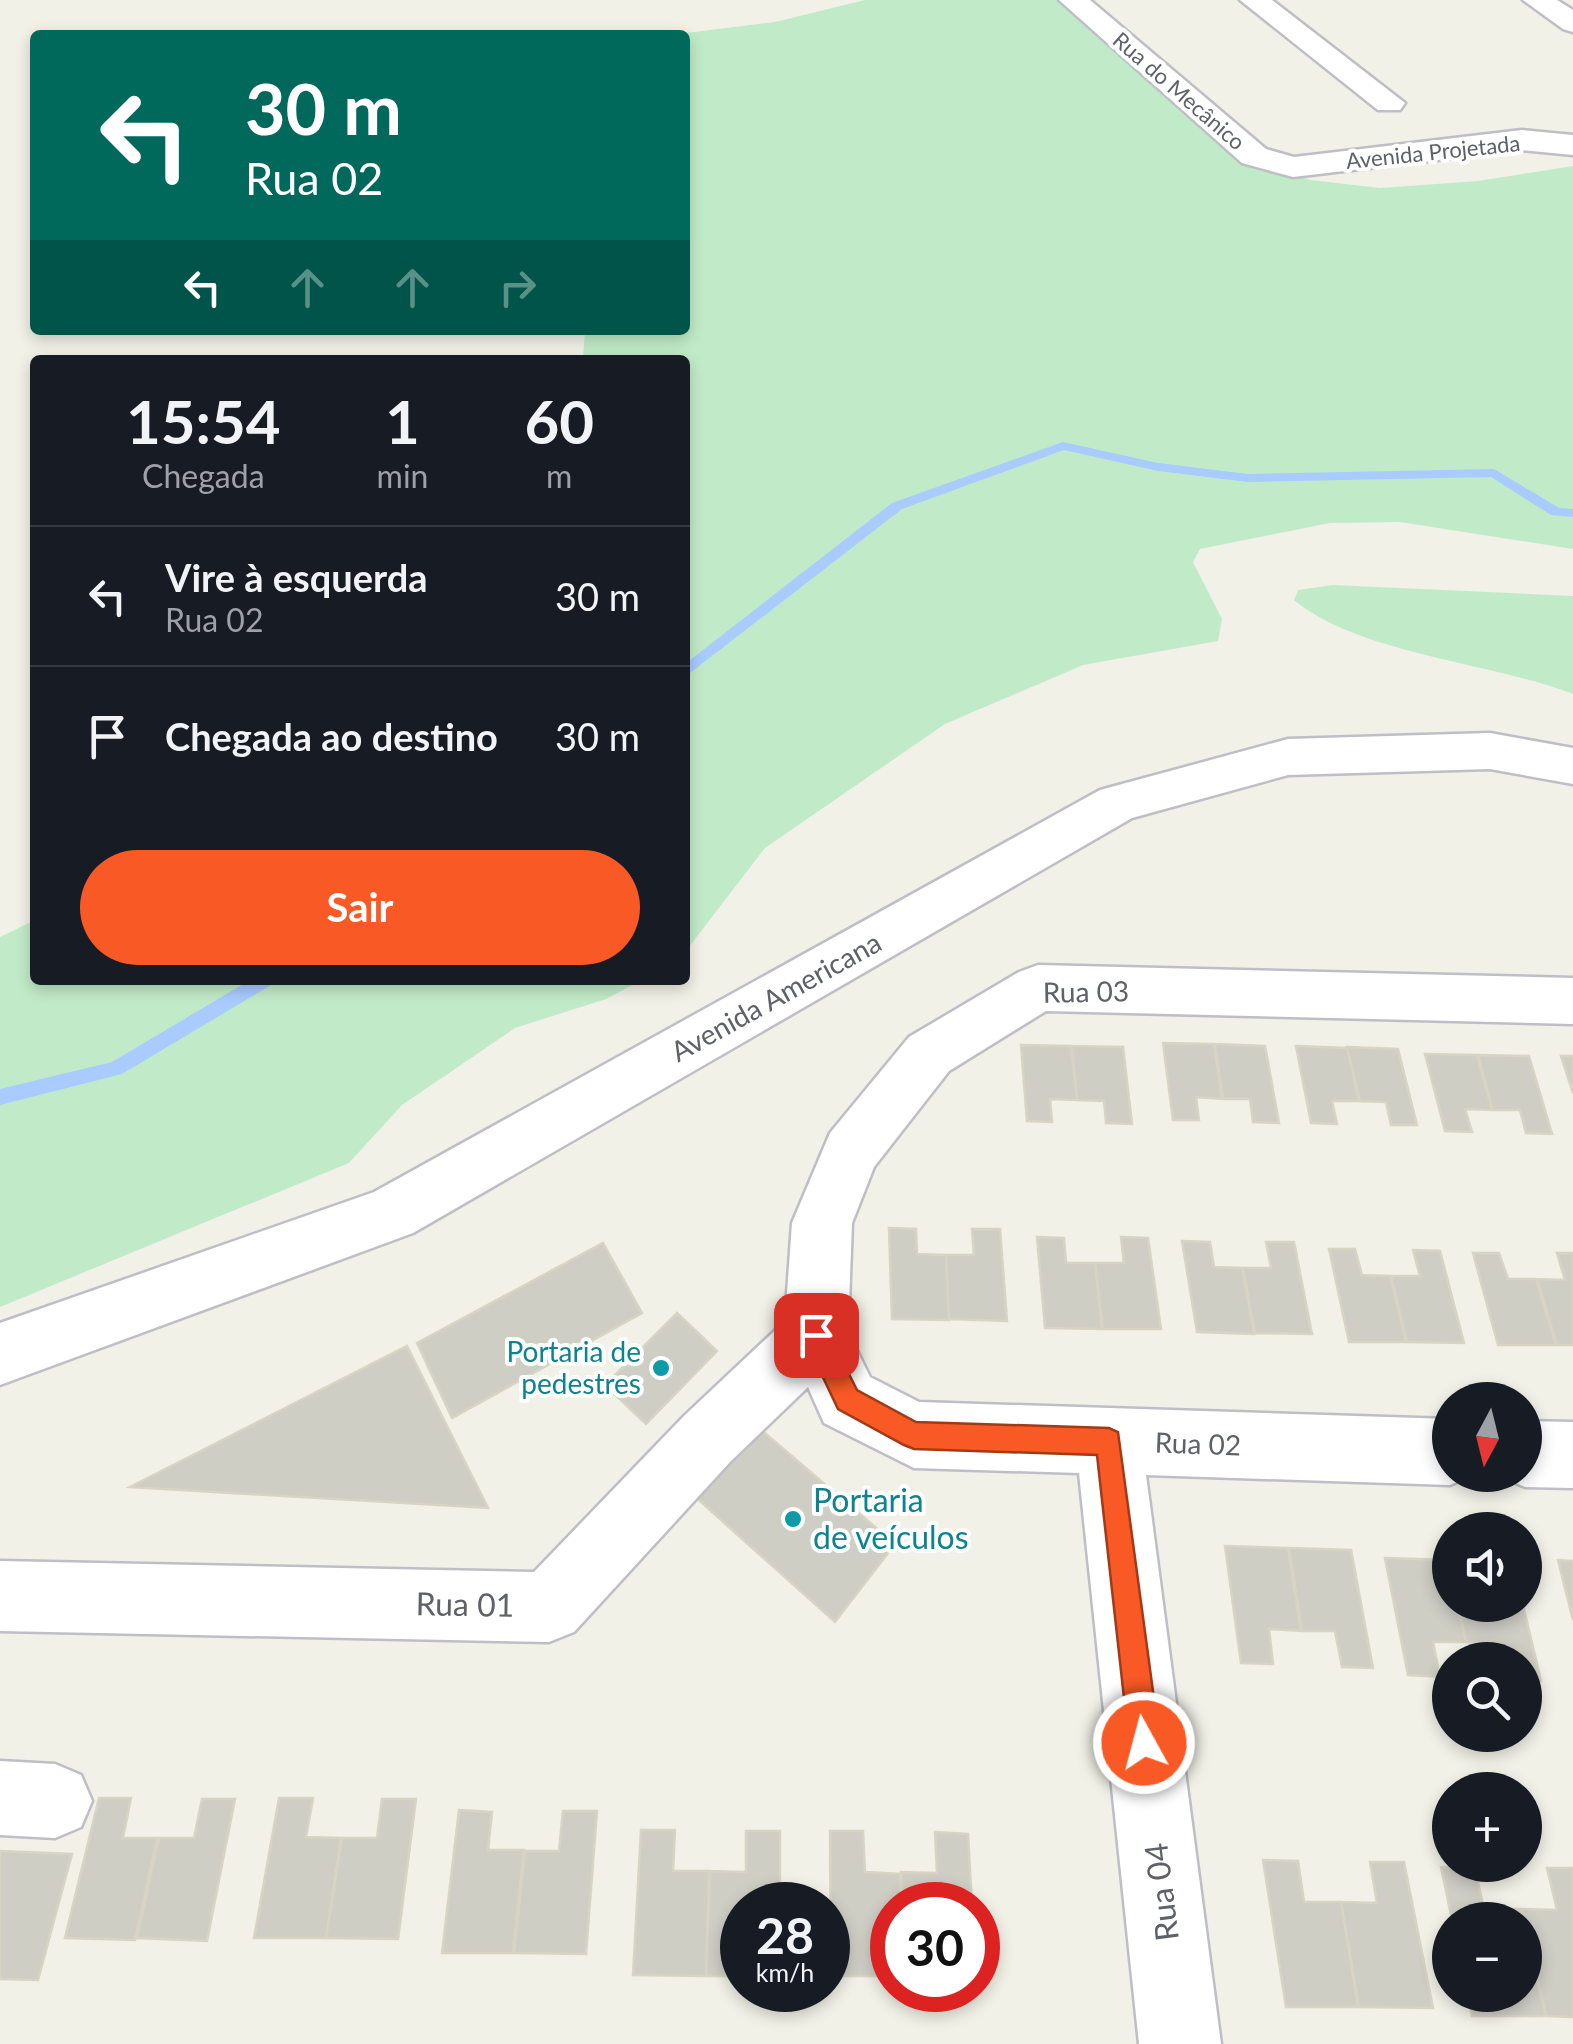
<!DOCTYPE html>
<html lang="pt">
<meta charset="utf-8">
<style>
body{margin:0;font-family:Lato,sans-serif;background:#20242c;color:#f1f3f6;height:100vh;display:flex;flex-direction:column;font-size:38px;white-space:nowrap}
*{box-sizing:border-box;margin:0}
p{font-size:32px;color:#9ea1a6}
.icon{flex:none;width:55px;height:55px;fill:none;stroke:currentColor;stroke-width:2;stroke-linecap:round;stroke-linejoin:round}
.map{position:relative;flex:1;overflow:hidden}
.drawer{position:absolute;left:30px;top:355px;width:660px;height:630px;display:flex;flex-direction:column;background:#171b24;border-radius:10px;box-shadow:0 5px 15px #0003}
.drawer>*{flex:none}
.guide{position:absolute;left:30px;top:30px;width:660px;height:305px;border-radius:10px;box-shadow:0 5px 15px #0003;background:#00695c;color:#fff;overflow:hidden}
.needle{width:65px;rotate:187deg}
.fabs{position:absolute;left:1432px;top:1382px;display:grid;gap:20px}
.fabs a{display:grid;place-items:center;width:110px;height:110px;border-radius:50%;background:#171b24;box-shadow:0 5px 15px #0003;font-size:50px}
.speed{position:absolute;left:720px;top:1882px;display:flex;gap:20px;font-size:50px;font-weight:700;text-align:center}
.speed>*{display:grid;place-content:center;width:130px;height:130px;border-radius:50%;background:#171b24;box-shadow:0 5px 15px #0003;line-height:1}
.speed small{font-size:25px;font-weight:400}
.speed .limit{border:15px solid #d22;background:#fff;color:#111}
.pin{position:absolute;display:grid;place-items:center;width:85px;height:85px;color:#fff;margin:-42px;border-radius:20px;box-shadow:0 5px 15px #0006}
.me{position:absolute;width:110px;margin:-55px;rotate:353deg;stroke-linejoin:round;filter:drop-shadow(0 0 8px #0008)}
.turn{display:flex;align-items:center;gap:35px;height:210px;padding:0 50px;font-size:45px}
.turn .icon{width:130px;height:130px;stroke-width:2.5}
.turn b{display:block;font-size:70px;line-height:85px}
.lanes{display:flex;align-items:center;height:95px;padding:0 50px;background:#0003;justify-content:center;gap:50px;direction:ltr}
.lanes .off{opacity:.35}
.eta{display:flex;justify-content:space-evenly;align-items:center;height:170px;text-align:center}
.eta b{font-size:60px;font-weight:700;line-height:70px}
.button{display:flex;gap:20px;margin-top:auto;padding:20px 50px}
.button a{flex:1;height:115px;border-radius:60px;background:#f95925;color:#fff;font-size:40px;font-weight:700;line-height:115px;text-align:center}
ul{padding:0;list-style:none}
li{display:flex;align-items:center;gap:30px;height:140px;padding:0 50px;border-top:2px solid #363941}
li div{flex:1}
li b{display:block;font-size:38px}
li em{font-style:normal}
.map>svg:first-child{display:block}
.green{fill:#c1ebc8}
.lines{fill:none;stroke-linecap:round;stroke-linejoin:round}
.stream{fill:#a9cbff;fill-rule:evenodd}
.building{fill:#cfcec5;stroke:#d7d4c4;stroke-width:2.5}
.minor-casing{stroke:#bebfc6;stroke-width:5}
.minor{fill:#fff;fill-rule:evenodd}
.route{fill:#f95925;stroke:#a23a18;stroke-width:2.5}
.culture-dot{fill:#0f9aa8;stroke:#fff;stroke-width:4}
.labels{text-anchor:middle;stroke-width:8;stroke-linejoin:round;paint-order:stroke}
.far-street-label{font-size:22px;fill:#5e6168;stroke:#fff}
.street-label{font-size:28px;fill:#5e6168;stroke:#fff}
.culture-label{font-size:28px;fill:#0d838f;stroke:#fff;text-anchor:end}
.near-culture-label{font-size:32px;fill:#0d838f;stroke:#fff;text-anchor:start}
.near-street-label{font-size:32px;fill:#5e6168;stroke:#fff}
</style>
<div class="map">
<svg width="1573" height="2044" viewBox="0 0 1573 2044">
<rect width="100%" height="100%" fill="#f1f1e7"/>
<path class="green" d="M865,0H1061L1258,163L1311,180L1380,188L1478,181L1573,166V549L1400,522L1330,523L1200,549L1193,562L1222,619L1218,641L1083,665L945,724L765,848L685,952V360H583L585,330H685V35H670L775,22Z
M1333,585L1573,596V694C1490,662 1359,654 1294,600L1298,590Z
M35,920V980H642L606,999L515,1028L402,1105L349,1163L0,1307V937Z"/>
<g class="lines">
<path class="stream" d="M1063,442L1158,463L1248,474L1494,469L1559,508L1573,509V517L1551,515L1491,477L1248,482L1158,471L1064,450L902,509L685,677V664L892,503Z
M250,980H274L271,985L122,1074L0,1105V1089L112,1062Z"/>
</g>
<path class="building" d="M1163,1043L1214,1044L1222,1099L1196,1097L1199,1120H1173Z
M1215,1044L1265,1046L1279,1123L1253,1122L1250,1099H1223Z
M1021,1045L1071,1046L1077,1100L1050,1099L1052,1122L1027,1121Z
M1072,1046L1123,1047L1132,1124L1106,1123L1104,1101L1077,1100Z
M1296,1046L1347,1048L1359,1101H1332L1337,1124L1311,1123Z
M1347,1047L1398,1049L1417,1125H1391L1386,1102L1360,1101Z
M1425,1054L1477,1055L1492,1110L1465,1109L1472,1132L1445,1131Z
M1478,1055L1529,1056L1552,1134L1526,1133L1520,1110H1493Z
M1561,1056H1573V1093Z
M889,1228L916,1229L917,1254L946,1255L949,1320L892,1319Z
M972,1229H1000L1007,1321L949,1319L946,1255H974Z
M1037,1237L1064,1238L1066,1263H1095L1102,1329L1045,1328Z
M1121,1237L1148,1238L1161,1329H1103L1095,1263H1124Z
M1182,1241L1210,1242L1214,1267L1242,1268L1254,1334L1197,1332Z
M1266,1242H1294L1312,1334L1255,1333L1243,1268H1271Z
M603,1243L642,1313L452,1418L417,1343Z
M1329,1249H1355L1362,1275L1390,1276L1406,1342H1349Z
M1413,1250L1440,1251L1464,1343L1407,1342L1391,1276H1420Z
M1473,1253H1499L1508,1279H1536L1556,1345H1498Z
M1557,1253H1573V1345H1557L1537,1279L1565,1280Z
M677,1313L717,1351L646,1424L605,1385Z
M407,1346L488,1508L130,1487Z
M753,1423L895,1544L835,1622L692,1494Z
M1225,1546L1288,1548L1301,1631L1269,1629L1273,1664L1241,1663Z
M1289,1548L1351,1550L1373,1668L1342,1667L1335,1631H1302Z
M1385,1558L1448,1560L1450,1605H1458L1466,1642H1433L1440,1677L1408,1675Z
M1558,1560L1573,1561V1620Z
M1458,1605H1523L1541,1681L1525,1680V1660H1504L1500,1644L1466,1642Z
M99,1798H131L123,1838H157L135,1940L65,1938Z
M279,1798H313L306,1837L341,1838L326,1938H254Z
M202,1799H235L207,1941L137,1938L159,1838H194Z
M382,1799H416L398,1939L326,1938L342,1838H377Z
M459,1810L492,1812L488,1850H524L513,1953H442Z
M563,1811H597L586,1954L514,1953L525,1851H559Z
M641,1830H675L673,1871H709L706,1976L633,1975Z
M746,1831H780V1905H742V1976H706L710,1871L746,1872Z
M830,1831H863L865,1872L900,1874L901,1905H892V1976H831Z
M935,1832L968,1834L972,1905H902L901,1872L937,1873Z
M0,1851L72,1854L38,1980L0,1979Z
M1263,1860L1298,1861L1304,1902H1341L1358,2007H1286Z
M1370,1862H1404L1433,2008L1359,2007L1341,1902L1377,1903Z
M1441,1867L1475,1869L1484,1909H1521L1523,1920H1452Z
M1547,1868H1573V2017L1546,2016L1522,1909L1557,1910Z
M1525,1928L1546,2016H1472L1467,1995H1525Z"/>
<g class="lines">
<defs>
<path id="minor" d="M1059,0H1090L1266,149L1294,157L1522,130L1573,135V155L1522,150L1293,177L1242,163Z
M1240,0H1272L1405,103L1400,110H1378Z
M1523,0H1557L1573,10V32L1563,29Z
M1490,733L1573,748V784L1490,769L1288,775L1132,818L413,1233L0,1385V1323L374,1192L1100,790L1288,739Z
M1038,965L1573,978V1024L1046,1011L949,1071L874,1167L852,1223L848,1332L870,1377L919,1402L1450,1419V1475H1473L1450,1485L1146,1475L1221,2044H1139L1079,1473L914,1468L824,1423L808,1387L730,1462L574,1632L549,1642L0,1631V1561L534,1572L684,1416L785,1321L792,1223L830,1133L909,1037L1019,972Z
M1525,1421L1573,1422V1488L1525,1487L1502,1477L1525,1475Z
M0,1761L55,1764L81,1775L92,1801L81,1827L55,1838L0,1835Z"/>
</defs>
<use href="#minor" class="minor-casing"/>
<use href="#minor" class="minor"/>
</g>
<path class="route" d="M816,1322L825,1326L857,1390L916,1422L1109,1428L1118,1432L1160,1743L1155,1754L1144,1758L1134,1754L1129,1743L1097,1455L914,1449L904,1445L838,1409L803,1335L807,1326Z"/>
<g class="culture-dot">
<circle cx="661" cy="1368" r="10"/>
<circle cx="793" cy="1519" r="10"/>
</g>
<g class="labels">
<g class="far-street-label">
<text transform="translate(1179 91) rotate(41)" y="8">Rua do Mecânico</text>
<text transform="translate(1433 152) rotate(-6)" y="8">Avenida Projetada</text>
</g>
<g class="street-label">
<text transform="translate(1086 992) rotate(-1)" y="10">Rua 03</text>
<text transform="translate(776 997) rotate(-29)" y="10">Avenida Americana</text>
<text transform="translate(1198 1444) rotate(2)" y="10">Rua 02</text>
</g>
<g class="culture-label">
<text x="641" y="1362">Portaria de<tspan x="641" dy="32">pedestres</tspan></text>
</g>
<g class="near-culture-label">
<text x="813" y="1512">Portaria<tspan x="813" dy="37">de veículos</tspan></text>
</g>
<g class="near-street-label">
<text transform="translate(465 1605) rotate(1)" y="11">Rua 01</text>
<text transform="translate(1162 1892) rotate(-97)" y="11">Rua 04</text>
</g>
</g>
</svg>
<div class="fabs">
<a><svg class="needle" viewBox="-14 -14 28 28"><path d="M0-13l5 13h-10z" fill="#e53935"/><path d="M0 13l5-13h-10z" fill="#9ea1a6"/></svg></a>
<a><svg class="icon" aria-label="sound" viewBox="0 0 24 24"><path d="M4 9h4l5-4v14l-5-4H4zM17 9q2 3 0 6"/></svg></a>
<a><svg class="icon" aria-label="search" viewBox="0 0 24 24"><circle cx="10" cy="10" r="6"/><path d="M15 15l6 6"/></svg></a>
<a>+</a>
<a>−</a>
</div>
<div class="speed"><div>28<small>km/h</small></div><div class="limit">30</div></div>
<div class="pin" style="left:816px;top:1335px;background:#d93025"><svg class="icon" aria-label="arrive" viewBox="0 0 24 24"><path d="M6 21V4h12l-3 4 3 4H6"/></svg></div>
<svg class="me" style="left:1144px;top:1743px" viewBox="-20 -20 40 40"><circle r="17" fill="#f95925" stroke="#fff" stroke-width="3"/><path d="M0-11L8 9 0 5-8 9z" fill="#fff"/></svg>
<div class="guide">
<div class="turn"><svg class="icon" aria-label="left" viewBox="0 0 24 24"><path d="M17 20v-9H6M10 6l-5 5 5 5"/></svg><div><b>30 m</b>Rua 02</div></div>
<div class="lanes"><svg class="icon" aria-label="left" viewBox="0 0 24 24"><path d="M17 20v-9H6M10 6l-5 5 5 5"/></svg><svg class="icon off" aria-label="ahead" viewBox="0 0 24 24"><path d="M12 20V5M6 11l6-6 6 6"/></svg><svg class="icon off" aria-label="ahead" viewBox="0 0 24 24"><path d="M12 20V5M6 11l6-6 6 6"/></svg><svg class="icon off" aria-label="right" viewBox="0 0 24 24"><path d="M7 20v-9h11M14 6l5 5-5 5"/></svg></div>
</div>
<section class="drawer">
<div class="eta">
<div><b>15:54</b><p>Chegada</p></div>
<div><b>1</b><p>min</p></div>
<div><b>60</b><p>m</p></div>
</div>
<ul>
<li><svg class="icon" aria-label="left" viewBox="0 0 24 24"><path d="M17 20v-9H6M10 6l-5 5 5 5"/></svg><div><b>Vire à esquerda</b><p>Rua 02</p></div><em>30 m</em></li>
<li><svg class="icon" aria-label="arrive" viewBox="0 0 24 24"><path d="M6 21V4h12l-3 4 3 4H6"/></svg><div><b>Chegada ao destino</b></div><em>30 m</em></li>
</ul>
<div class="button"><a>Sair</a></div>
</section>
</div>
